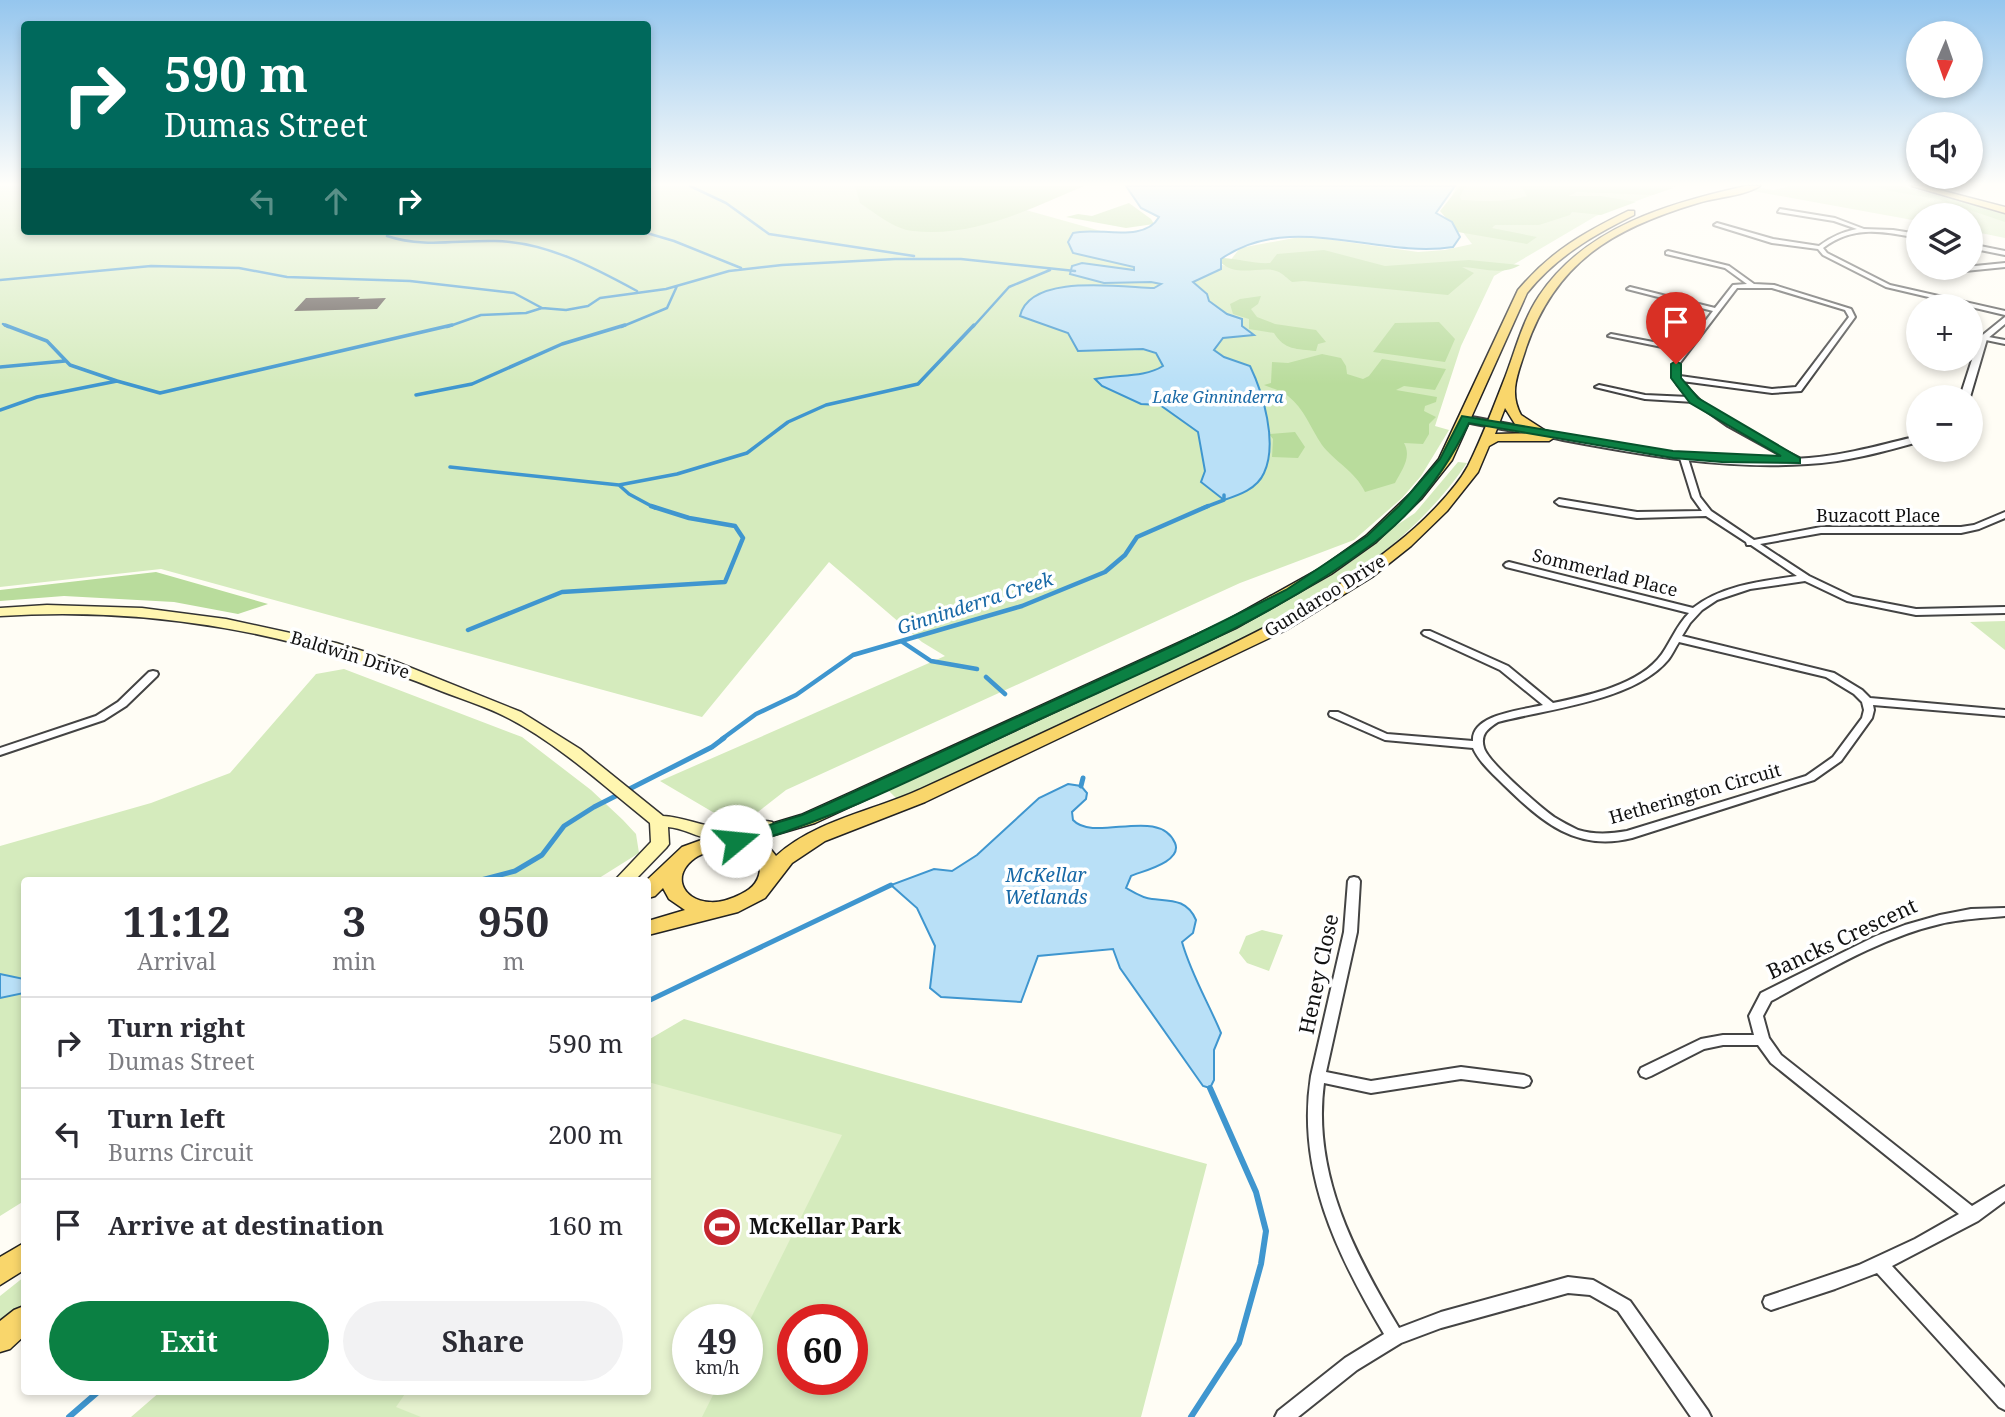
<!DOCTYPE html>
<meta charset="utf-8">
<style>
body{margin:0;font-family:"Noto Serif",serif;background:#f2f2f3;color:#2b2b33;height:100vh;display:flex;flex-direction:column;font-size:26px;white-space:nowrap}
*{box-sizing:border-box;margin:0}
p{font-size:23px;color:#7c7c81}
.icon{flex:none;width:38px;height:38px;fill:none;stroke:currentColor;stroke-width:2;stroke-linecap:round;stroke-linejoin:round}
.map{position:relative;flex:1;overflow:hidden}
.sheet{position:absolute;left:21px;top:877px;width:630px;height:518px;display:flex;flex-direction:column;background:#fff;border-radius:7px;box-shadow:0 4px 10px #0003}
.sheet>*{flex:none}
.guide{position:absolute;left:21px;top:21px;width:630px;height:214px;border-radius:7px;box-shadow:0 4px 10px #0003;background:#00695c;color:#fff;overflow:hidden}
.needle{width:46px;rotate:182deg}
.controls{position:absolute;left:1906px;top:21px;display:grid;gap:14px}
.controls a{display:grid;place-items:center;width:77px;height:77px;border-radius:50%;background:#fff;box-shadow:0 4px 10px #0003;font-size:35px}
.speed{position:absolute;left:672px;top:1304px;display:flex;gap:14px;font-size:35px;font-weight:700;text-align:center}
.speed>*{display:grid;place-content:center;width:91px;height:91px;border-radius:50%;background:#fff;box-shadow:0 4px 10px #0003;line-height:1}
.speed small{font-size:18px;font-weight:400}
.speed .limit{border:10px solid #d22;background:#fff;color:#111}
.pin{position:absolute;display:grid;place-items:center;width:60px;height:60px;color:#fff;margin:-72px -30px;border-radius:50% 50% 50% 0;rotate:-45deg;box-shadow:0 0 7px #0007}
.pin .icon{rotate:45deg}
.me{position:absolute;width:77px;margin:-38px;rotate:73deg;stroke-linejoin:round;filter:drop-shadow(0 0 5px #0008)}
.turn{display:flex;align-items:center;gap:24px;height:147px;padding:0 28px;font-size:32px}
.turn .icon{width:91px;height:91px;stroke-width:2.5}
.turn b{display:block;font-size:49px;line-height:60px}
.lanes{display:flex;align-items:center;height:66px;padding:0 28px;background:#0003;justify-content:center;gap:35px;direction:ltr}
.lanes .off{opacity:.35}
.eta{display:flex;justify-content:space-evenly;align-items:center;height:119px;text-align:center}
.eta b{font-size:42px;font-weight:700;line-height:49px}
.cta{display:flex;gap:14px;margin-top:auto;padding:14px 28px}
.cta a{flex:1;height:80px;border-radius:42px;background:#0b8043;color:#fff;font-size:28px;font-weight:700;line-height:80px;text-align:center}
.cta a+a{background:#f2f2f3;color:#2b2b33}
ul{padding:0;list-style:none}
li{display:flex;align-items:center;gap:21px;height:91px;padding:0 28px;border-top:2px solid #e1e1e2}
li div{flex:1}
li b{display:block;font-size:26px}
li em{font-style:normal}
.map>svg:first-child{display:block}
.green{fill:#d5ebbd;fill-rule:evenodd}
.forest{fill:#b9dc9c}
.pitch{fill:#e6f2cf}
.water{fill:#b9e0f7;stroke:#3f96cf;stroke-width:2}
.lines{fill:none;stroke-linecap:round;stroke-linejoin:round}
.stream-far4{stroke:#3f96cf;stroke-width:2.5}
.stream-far3{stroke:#3f96cf;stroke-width:3.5}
.stream-far2{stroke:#3f96cf;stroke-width:4.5}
.stream-far1{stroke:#3f96cf;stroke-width:5}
.stream{stroke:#3f96cf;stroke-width:6}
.building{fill:#5a524d}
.minor-casing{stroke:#444;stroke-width:4}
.tertiary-casing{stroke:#444;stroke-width:4}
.secondary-casing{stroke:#333;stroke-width:3}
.primary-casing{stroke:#222;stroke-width:3}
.minor{fill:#fff;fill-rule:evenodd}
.tertiary{fill:#fff;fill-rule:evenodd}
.secondary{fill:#fff6b0;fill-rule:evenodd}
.primary{fill:#f9d66b;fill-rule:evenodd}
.route{fill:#0b8043;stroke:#07532c;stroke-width:2}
.labels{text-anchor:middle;stroke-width:7;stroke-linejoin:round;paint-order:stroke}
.far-water-label{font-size:16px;font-style:italic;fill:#1768a6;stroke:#fff}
.street-label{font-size:18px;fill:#111;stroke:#fff}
.water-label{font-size:19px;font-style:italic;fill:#1768a6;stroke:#fff}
.near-street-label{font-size:21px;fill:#111;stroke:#fff}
.near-poi-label{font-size:21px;font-weight:bold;fill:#111;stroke:#fff;text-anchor:start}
</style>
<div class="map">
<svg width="2005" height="1417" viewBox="0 0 2005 1417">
<rect width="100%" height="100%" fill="#fffdf5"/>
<path class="green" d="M0,186H24V231H648V186H977L990,200L1226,266L1240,248L1305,236L1418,252L1445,250L1472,244L1445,209L1457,186H1677L1596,216L1494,276L1461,346L1435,426L1449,430L1421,476L1402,498L1354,540L1240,583L786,790L745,822L733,824L660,781L945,656L922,642L829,562L702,717L161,569L0,587Z
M1725,186H1751L1773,190L1791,186H1902L2005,213V238L1971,231L1970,215H1918V221Z
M1458,462L1467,463C1386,581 1250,636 1124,696C1049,731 974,768 898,800L889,791L1233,630L1352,561L1388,531L1415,513Z
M2005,621V650L1970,622Z
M344,669L522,737L591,790L623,820L636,834L639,853L596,880H24V1201L0,1216V846L151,803L230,773L316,674Z
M1262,930L1283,935L1269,971L1247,963L1239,953L1246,936Z
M684,1019L1207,1164L1141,1417H131L161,1391H648V1040ZM688,1320H747V1379H688ZM793,1320H852V1379H793Z
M24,1277V1308L0,1327V1296Z"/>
<path class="forest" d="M855,186H1084C1030,209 974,238 913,231C894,229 875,213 860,203Z
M1460,186H1466L1460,196L1461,200C1483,201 1506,203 1527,196L1521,186L1673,188L1653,195L1577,192L1568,196H1601L1636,202L1601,215L1572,212L1570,215L1539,225H1495L1492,228L1537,237L1527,244L1458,232L1440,211Z
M1875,186H1901L2005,213V222L1937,199L1890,191Z
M1129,203L1151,219L1154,224L1126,228L1066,217L1078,214L1092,216Z
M1324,250L1385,266L1469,260L1520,265C1502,276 1482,268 1462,267L1474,273L1448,295L1304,281L1292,282C1288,279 1283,274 1279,272C1263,264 1238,279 1220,262L1223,258C1240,259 1255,264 1270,263L1277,254Z
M1261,296L1258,304L1251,309L1257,317L1275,324L1316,330L1326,342L1318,344L1316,351C1297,349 1284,350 1274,333L1249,329V319L1233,314L1230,304L1240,299Z
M1439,322L1455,339L1445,362L1373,352L1395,323Z
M1322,354L1341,358L1346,366L1347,374L1363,379L1369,376L1382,359L1446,369L1435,390L1404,386L1396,390L1437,397L1436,402L1425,406L1424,411L1436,417L1429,424V434L1423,444L1404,443C1412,457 1402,470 1395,483L1365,492C1356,472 1334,461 1322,445C1311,429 1304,408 1288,396C1282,391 1271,388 1264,385L1271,383L1272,362L1288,363Z
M1295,432L1305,447L1298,458L1272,457L1273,439L1269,434Z
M156,572L268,604L238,614L174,602L64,596L0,601V590Z"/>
<path class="pitch" d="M648,1082L842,1135L747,1326V1320H688V1379H721L702,1417H421L396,1407L407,1391H648Z"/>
<path class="water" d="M1126,186H1455L1436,213L1452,222L1460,237L1453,247C1377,259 1291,210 1221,259V269L1193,282L1207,294L1209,301L1227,314L1242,319V326L1254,335L1223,338L1214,350L1224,357L1250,366C1263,393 1278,443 1264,473C1257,489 1239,495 1224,500L1201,482L1205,471L1198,432L1160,405L1141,404L1102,386L1095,379C1117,374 1144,378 1163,366L1156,353L1143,349L1078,351L1068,333L1020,316C1030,273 1120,287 1154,288L1161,284L1151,282L1104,283L1070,274L1072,266L1082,263L1134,270V267L1073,253L1068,242L1073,233C1096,226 1144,244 1159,217L1141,208Z
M1068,784L1081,786L1087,793L1086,799L1072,812L1073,820C1094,843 1159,806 1175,843C1183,862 1142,871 1131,876L1126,888C1133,892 1144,899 1152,899C1171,901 1187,899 1196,920L1193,933L1182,942C1191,974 1208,1002 1221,1033L1214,1050V1080L1210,1088L1203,1086L1120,968L1113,949L1038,956L1021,1002L941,997L930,988L935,946L917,908L891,885L934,869L952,871L977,855L1039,798Z
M0,974L24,979V993L0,998Z"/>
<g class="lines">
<path class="stream-far4" d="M690,186L726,203L769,234L914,256
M640,231L674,241L741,268
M387,236C423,248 458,240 495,241C546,242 593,267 637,291
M0,280L151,266L239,268L287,277L410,281L514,293L542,308
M3,324L8,327
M447,327L481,315L526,313L542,308L566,310L588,306L600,298L666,289L729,271L782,265L895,259H961L1075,271
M621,327L667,308L677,286
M973,327L1009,287L1050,270"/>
<path class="stream-far3" d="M5,325L47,341L70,365L117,381
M0,367L65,361
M416,395L472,384L562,344L625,325
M0,410L37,397L117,381L160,393L452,325
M450,467L619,485L677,474L747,453L788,422L826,405L918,384L974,325
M619,485L629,494L655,508
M1203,508L1224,500V495"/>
<path class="stream-far2" d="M468,630L562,592L725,582L743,538L735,526L689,518L651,506
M901,641L931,661L977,669
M986,677L1005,694
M722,739L756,714L796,695L853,655L1022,606L1105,572L1125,555L1137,537L1208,506"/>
<path class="stream-far1" d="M1081,786L1083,778
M481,880L515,871L542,855L564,826L594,807L712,747L724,738
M648,1001L891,885"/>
<path class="stream" d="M69,1417L99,1391
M1191,1417L1239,1343L1261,1264L1266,1231L1256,1192L1210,1088"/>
</g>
<path class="building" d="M360,297L358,299L386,298L377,309L294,311L306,298Z"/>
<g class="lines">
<defs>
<path id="minor" d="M1780,209L1835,218L1864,229L1893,230L1918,234V238C1883,231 1853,225 1823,248L1827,253L1890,285L2005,311V315L1886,287L1823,255L1818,249L1772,243L1714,225L1717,223L1773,239L1819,246C1831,237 1842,232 1857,229L1834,221L1778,212Z
M1970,244L2005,251V255L1970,248Z
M1668,251L1729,266L1754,284L1774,285L1851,309L1855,317L1801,391L1772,393L1682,381C1709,418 1759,437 1799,458V462H1793L1728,426L1694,402L1645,399L1595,387L1599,385L1645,395L1689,397C1671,381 1667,371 1682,351L1608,336L1611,334L1685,348L1713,311L1627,289L1630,287L1715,308L1733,285L1747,284L1725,268L1666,254V252ZM1737,288H1772L1845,310L1849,317L1796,387L1772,389L1680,376L1679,364Z
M2005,263V267L1955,272L1952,270L1955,268Z
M1983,336L2005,340V344L1981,339V337Z
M1680,453H1686L1687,455L1700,497L1711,511L1754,540L1821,527H1961L1974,525L2005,512V518L1979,529L1961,533H1821L1760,544L1809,576L1853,597L1916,609L2005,607V613L1916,615L1847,601L1805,581L1750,589L1717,600L1702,610L1690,623L1682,636L1834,673L1862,690L1870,698L2005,710V716L1873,705L1874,710L1872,718L1841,761L1814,780L1632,838C1576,852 1542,822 1504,785C1493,774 1479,762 1473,748L1385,740L1330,716L1329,714L1330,712H1338L1387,734L1473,741C1471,714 1523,710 1543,705L1500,670L1424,635L1422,633L1424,631H1430L1508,666L1553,703C1587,696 1640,685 1662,654C1671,641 1677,625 1689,613L1506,567L1504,565L1506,563L1509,562L1693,608C1722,585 1762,581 1797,576L1751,545H1747L1746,542L1706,516L1637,518L1559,505L1555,502L1559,499L1637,512L1702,511L1692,497L1679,455ZM1679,642L1826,677L1854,694L1862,702L1864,710L1862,718L1833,757L1806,776L1627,831C1611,834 1594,835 1578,830C1570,826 1562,822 1554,817C1540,807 1488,762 1484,748C1480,735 1487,729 1498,722C1547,709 1634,701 1668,660C1672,655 1675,648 1679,642Z
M153,671L157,672L158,674L157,676L126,706L104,720L0,755V748L96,716L118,702L149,672Z
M1354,877L1358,878L1360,881L1357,932L1326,1072L1371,1081L1461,1067L1524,1075L1529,1077L1531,1081L1529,1085L1524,1087L1461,1079L1371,1093L1324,1083C1312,1173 1354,1253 1399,1328L1441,1312L1568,1277L1593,1280L1630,1301L1708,1411L1711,1417H1691L1618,1311L1590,1295L1568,1293L1441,1328L1401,1343L1357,1370L1298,1417H1275L1278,1411L1345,1358L1384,1334C1337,1255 1296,1171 1311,1076L1344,932L1348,881L1350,878Z
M2005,908V916C1983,918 1961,919 1940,924C1880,938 1825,972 1771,1001L1763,1016L1769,1038L1781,1055L1972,1206L2005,1186V1201L1978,1221L1892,1266L2005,1388V1410L1999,1407L1877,1273L1835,1289L1771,1310L1765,1307L1763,1302L1765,1297L1859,1265L1915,1239L1959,1214L1771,1063L1758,1045H1723L1704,1049L1651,1076L1646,1078L1641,1076L1639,1072L1641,1068L1701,1039L1723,1035H1754L1749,1016L1761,993L1876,936L1905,925L1940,915L1971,909Z"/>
<path id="tertiary" d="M2005,317V324L1987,339L1970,397H1960L1979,338Z
M1466,416C1578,436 1694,467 1809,458C1846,455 1881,445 1918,436V442C1882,452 1846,462 1808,464C1726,470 1643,455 1563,440C1529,433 1496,429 1462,421L1461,419Z"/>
<path id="secondary" d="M47,605L142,608L226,619L336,643L389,659L521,712L580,749L663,816C686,817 706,829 728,827C743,826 758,818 772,822L775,826L772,830C752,835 726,843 706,838C693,835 682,828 668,827L669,844L666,848L635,880H615L651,842L650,823C605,787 561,746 510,719C488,707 464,700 441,691C298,633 154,606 0,616V608Z"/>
<path id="primary" d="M1746,186H1760C1744,196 1717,197 1698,203C1614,228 1556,261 1526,348C1519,372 1508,391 1521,415L1555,437L1549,441H1498L1489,446L1478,472L1447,511L1411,546L1372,577L1286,630L925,802L825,841L792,863L765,898L738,912L648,935V921L685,910L669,899L663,888L655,896L648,898L647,880L682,847L718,834L733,835L801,815L852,792L1224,622L1321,568L1366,536L1411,493L1439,459L1518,290C1551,251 1583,233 1628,211H1634V215C1592,236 1557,256 1527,293L1452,460L1421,499L1376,542L1331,574L1236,628L815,823L758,840L768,846L776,856C816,820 873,811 921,789C994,756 1066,722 1139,688C1229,646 1319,606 1397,543C1420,525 1454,492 1468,466C1482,438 1494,406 1506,375C1516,348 1523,320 1539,296C1585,227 1669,203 1746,186ZM1505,408L1515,424L1535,433L1495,434ZM720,848C737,847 751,849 760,864C761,879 754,888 741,894C731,899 721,903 709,902C682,900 671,875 695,858C702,853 712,851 720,848Z
M1912,186H1924L2005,207V213Z
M24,1243V1270L0,1285V1257Z
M24,1306V1336L10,1349L0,1352V1321L14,1310Z"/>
</defs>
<use href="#minor" class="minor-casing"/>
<use href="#tertiary" class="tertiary-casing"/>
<use href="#secondary" class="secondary-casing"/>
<use href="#primary" class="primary-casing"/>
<use href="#minor" class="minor"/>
<use href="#tertiary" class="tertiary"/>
<use href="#secondary" class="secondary"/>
<use href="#primary" class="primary"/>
</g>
<linearGradient id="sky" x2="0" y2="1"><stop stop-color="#95c6ee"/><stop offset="0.48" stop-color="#fffefa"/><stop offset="1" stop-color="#fffefa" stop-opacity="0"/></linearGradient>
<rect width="2005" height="384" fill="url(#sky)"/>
<path class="route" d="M1676,361L1681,364V378L1698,398L1800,458V463L1722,462L1673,458L1469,423C1447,468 1416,511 1375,542C1274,619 1153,667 1038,720C939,766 842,818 736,847L727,841L730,837L802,815L827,804L1177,644L1286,590L1367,536L1399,506L1440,459L1462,416L1673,451L1781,456L1690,403L1671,378V364Z"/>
<defs>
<symbol id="stadium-disc" viewBox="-11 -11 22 22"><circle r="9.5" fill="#c4262e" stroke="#fff"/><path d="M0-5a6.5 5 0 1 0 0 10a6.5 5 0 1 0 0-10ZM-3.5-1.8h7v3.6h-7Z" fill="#fff"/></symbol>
</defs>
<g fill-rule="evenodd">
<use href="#stadium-disc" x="700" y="1205" width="44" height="44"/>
</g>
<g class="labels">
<g class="far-water-label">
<text x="1218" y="403">Lake Ginninderra</text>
</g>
<g class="street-label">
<text x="1878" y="522">Buzacott Place</text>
<text transform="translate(1605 573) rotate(14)" y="6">Sommerlad Place</text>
<text transform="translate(1325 596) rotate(-32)" y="6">Gundaroo Drive</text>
<text transform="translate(350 655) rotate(17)" y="6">Baldwin Drive</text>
<text transform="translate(1695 794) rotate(-16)" y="6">Hetherington Circuit</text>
</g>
<g class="water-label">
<text transform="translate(975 603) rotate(-18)" y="7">Ginninderra Creek</text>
<text x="1046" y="882">McKellar<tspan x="1046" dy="22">Wetlands</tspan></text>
</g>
<g class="near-street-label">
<text transform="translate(1842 939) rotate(-25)" y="7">Bancks Crescent</text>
<text transform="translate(1319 974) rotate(-78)" y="7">Heney Close</text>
</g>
<g class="near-poi-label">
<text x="749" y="1234">McKellar Park</text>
</g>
</g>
</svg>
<div class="controls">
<a><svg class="needle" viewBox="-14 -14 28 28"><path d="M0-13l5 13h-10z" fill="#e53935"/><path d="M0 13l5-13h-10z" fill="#7c7c81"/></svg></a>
<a><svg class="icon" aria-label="sound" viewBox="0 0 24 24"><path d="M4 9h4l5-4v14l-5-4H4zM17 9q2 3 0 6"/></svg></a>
<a><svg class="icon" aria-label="layers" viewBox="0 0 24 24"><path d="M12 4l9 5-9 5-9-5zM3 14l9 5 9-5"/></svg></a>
<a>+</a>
<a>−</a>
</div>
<div class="speed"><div>49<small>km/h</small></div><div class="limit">60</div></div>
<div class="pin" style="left:1676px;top:364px;background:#d93025"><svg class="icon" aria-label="arrive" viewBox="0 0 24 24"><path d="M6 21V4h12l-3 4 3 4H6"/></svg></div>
<svg class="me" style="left:736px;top:841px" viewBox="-20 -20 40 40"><circle r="19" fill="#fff"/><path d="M0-13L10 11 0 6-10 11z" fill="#0b8043"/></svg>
<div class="guide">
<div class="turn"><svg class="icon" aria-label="right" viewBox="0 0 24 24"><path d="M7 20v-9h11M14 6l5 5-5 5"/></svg><div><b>590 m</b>Dumas Street</div></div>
<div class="lanes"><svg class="icon off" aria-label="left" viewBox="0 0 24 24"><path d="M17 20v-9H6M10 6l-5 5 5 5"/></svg><svg class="icon off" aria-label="ahead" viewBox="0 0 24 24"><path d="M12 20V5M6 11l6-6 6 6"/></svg><svg class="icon" aria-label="right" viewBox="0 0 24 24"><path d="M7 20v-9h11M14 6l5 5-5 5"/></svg></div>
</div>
<section class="sheet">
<div class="eta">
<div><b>11:12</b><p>Arrival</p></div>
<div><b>3</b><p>min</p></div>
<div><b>950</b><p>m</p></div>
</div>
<ul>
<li><svg class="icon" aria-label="right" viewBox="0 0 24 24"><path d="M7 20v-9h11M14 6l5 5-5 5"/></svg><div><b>Turn right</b><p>Dumas Street</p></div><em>590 m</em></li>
<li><svg class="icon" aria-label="left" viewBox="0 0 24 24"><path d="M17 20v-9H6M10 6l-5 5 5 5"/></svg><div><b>Turn left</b><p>Burns Circuit</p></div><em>200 m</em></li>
<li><svg class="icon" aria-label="arrive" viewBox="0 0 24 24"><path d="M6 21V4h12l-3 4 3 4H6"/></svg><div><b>Arrive at destination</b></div><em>160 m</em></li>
</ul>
<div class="cta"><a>Exit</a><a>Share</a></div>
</section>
</div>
